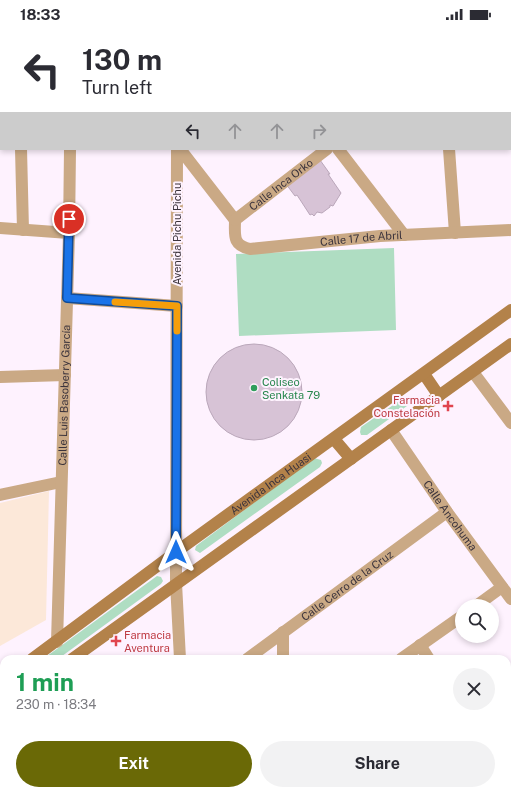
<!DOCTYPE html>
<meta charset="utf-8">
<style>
body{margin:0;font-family:"Public Sans",sans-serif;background:#f2f2f3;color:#2b2b33;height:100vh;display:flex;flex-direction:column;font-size:15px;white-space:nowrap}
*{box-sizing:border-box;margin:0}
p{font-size:13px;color:#7c7c81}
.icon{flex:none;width:22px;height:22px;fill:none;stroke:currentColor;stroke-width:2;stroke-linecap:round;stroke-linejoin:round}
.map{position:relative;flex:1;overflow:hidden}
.side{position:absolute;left:0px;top:627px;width:511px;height:140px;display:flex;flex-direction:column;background:#fff;border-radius:12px 12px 0 0;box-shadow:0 2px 6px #0003}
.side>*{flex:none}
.banner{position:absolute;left:0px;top:0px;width:511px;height:122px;box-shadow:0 2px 6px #0003;background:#fff;color:#2b2b33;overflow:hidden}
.buttons{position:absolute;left:455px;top:571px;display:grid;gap:8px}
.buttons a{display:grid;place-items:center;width:44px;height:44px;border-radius:50%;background:#fff;box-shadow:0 2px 6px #0003;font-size:20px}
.pin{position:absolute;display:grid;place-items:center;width:34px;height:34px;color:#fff;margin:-17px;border:2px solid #fff;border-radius:50%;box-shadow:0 1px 4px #0007}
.me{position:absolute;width:44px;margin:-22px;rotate:0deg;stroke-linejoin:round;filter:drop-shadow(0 0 3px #0008)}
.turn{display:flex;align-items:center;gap:14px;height:84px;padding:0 16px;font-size:18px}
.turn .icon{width:52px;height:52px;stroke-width:2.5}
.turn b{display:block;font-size:28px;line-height:34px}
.lanes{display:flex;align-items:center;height:38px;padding:0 16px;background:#0003;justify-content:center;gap:20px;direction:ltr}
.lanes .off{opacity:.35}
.round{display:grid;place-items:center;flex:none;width:42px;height:42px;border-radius:21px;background:#f2f2f3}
.headline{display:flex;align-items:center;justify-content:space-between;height:68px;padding:0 16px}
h1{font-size:24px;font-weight:700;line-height:30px;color:#1e9e55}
.action{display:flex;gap:8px;margin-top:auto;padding:8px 16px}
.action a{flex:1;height:46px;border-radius:24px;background:#6a6906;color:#fff;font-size:16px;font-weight:700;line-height:46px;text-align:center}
.action a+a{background:#f2f2f3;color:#2b2b33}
.status{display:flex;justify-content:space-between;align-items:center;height:28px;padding:0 20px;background:#fff;direction:ltr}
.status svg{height:11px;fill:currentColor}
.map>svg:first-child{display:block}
.education{fill:#fce8d9}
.green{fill:#afddc2}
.building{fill:#d7c3d6;stroke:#baa7ba}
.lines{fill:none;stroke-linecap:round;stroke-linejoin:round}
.street{stroke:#caa985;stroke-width:12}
.secondary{stroke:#b3824a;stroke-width:12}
.route-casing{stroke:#114b97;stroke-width:10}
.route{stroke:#1a73e8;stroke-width:7}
.slow{stroke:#f59e0b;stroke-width:7}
.leisure-dot{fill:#2e9e5b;stroke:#fef2fe;stroke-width:1.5}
.health-dot{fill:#e0444e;stroke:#fef2fe;stroke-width:1.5}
.labels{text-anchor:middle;stroke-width:4;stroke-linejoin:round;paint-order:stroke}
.street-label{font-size:11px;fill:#3c343c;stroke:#fef2fe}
.leisure-label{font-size:11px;fill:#27864d;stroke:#fef2fe;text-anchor:start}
.health-label{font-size:11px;fill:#be3a42;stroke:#fef2fe;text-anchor:end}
</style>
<div class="status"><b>18:33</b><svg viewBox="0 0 49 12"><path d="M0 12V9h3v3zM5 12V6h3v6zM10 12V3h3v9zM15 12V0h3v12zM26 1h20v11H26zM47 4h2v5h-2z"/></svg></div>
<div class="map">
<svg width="511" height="767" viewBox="0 0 511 767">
<rect width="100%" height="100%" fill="#fef2fe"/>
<path class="education" d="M49,463L46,592L0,618V475Z"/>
<path class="green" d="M394,220L396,302L239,308L236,226Z
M405,370L409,372L410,375L407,378L367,407H361L360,404L361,399L402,371Z
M314,430L321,432L322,435L320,439L200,525L195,522L196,518Z
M157,548L161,549L163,553L161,556L58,631H43Z
M4,690V719L0,715V693Z"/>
<path class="building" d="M320,132L330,146H328L341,165L333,178L330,177V179L322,185L317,184L314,188L312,186L310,187L297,167L295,168L286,156Z
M206 364a48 48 0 1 1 96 0a48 48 0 1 1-96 0Z"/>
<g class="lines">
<g class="street">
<path d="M18,0V1"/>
<path d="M443,0V1"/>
<path d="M89,1L90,0"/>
<path d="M179,1V0"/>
<path d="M21,121L23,202"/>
<path d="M177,121L176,555L180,631"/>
<path d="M180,121L235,192"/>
<path d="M338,121L404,207"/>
<path d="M449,121L455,205"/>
<path id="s1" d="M235,192C235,207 232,217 250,221L380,208L511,202"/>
<path id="s2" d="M235,192L327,121"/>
<path d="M0,200L69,205"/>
<path d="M67,270L177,278"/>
<path d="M473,344L511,395"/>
<path d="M0,349L65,347"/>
<path id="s3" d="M391,402L447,484L511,571"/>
<path d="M0,467L61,454"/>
<path d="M476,578L502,559"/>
<path id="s4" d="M57,614L69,205L70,121"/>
<path d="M420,617L429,631"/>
<path id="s5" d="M247,631L447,484"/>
<path d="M283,631V604"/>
<path d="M401,631L462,588"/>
<path d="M0,730L4,733"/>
<path d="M507,738L511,743"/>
<path d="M43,763L48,767"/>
<path d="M80,767V763"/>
<path d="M182,767V763"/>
<path d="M281,767V763"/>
<path d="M446,767L447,763"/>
</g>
<g class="secondary">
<path d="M424,346L439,368"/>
<path d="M334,411L351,431"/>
<path id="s6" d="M32,631L176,524L511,282"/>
<path d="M72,631L511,316"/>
<path d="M0,653L4,650"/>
<path d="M0,685L4,682"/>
</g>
</g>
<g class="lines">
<defs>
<path id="route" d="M69,191L67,270L177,278L176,524"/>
</defs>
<use href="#route" class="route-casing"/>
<use href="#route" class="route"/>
<path class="slow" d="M115,274L177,278V303"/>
</g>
<circle class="leisure-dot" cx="254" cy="360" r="4"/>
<g class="health-dot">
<path d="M446 372h4v4h4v4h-4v4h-4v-4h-4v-4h4z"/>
<path d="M114 607h4v4h4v4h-4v4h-4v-4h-4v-4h4z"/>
</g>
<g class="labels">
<g class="street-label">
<text dy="4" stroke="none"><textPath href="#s2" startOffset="58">Calle Inca Orko</textPath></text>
<text transform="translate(177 206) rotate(-90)" y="4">Avenida Pichu Pichu</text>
<text dy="4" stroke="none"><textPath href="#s1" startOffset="149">Calle 17 de Abril</textPath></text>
<text dy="4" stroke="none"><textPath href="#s4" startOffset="247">Calle Luis Basoberry García</textPath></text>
<text dy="4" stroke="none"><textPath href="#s6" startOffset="296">Avenida Inca Huasi</textPath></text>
<text dy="4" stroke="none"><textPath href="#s3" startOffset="104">Calle Ancohuma</textPath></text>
<text dy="4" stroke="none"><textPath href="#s5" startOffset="124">Calle Cerro de la Cruz</textPath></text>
</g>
<g class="leisure-label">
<text x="262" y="358">Coliseo<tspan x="262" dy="13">Senkata 79</tspan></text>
</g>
<g class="health-label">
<text x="440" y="376">Farmacia<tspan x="440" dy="13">Constelación</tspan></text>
<text x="124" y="611" text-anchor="start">Farmacia<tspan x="124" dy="13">Aventura</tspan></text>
</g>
</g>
</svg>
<div class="buttons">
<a><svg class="icon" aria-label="search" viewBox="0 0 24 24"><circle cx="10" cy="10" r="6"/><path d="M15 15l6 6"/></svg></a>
</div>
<div class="pin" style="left:69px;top:191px;background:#d93025"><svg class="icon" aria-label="arrive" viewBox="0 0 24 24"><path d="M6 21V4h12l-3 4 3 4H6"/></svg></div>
<svg class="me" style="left:176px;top:524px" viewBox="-20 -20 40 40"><path d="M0-17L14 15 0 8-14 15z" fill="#1a73e8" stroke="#fff" stroke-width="4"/></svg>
<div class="banner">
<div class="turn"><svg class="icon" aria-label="left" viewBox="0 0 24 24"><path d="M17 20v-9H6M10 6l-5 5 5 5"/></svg><div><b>130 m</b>Turn left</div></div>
<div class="lanes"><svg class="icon" aria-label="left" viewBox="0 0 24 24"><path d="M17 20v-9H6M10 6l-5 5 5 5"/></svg><svg class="icon off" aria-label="ahead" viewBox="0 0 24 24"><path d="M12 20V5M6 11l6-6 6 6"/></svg><svg class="icon off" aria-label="ahead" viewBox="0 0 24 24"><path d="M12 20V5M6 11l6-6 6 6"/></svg><svg class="icon off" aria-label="right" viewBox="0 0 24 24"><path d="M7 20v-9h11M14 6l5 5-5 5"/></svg></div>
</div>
<section class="side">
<div class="headline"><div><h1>1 min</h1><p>230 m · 18:34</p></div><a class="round"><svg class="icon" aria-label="close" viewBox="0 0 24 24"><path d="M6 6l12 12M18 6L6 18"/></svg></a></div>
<div class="action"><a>Exit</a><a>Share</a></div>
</section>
</div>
